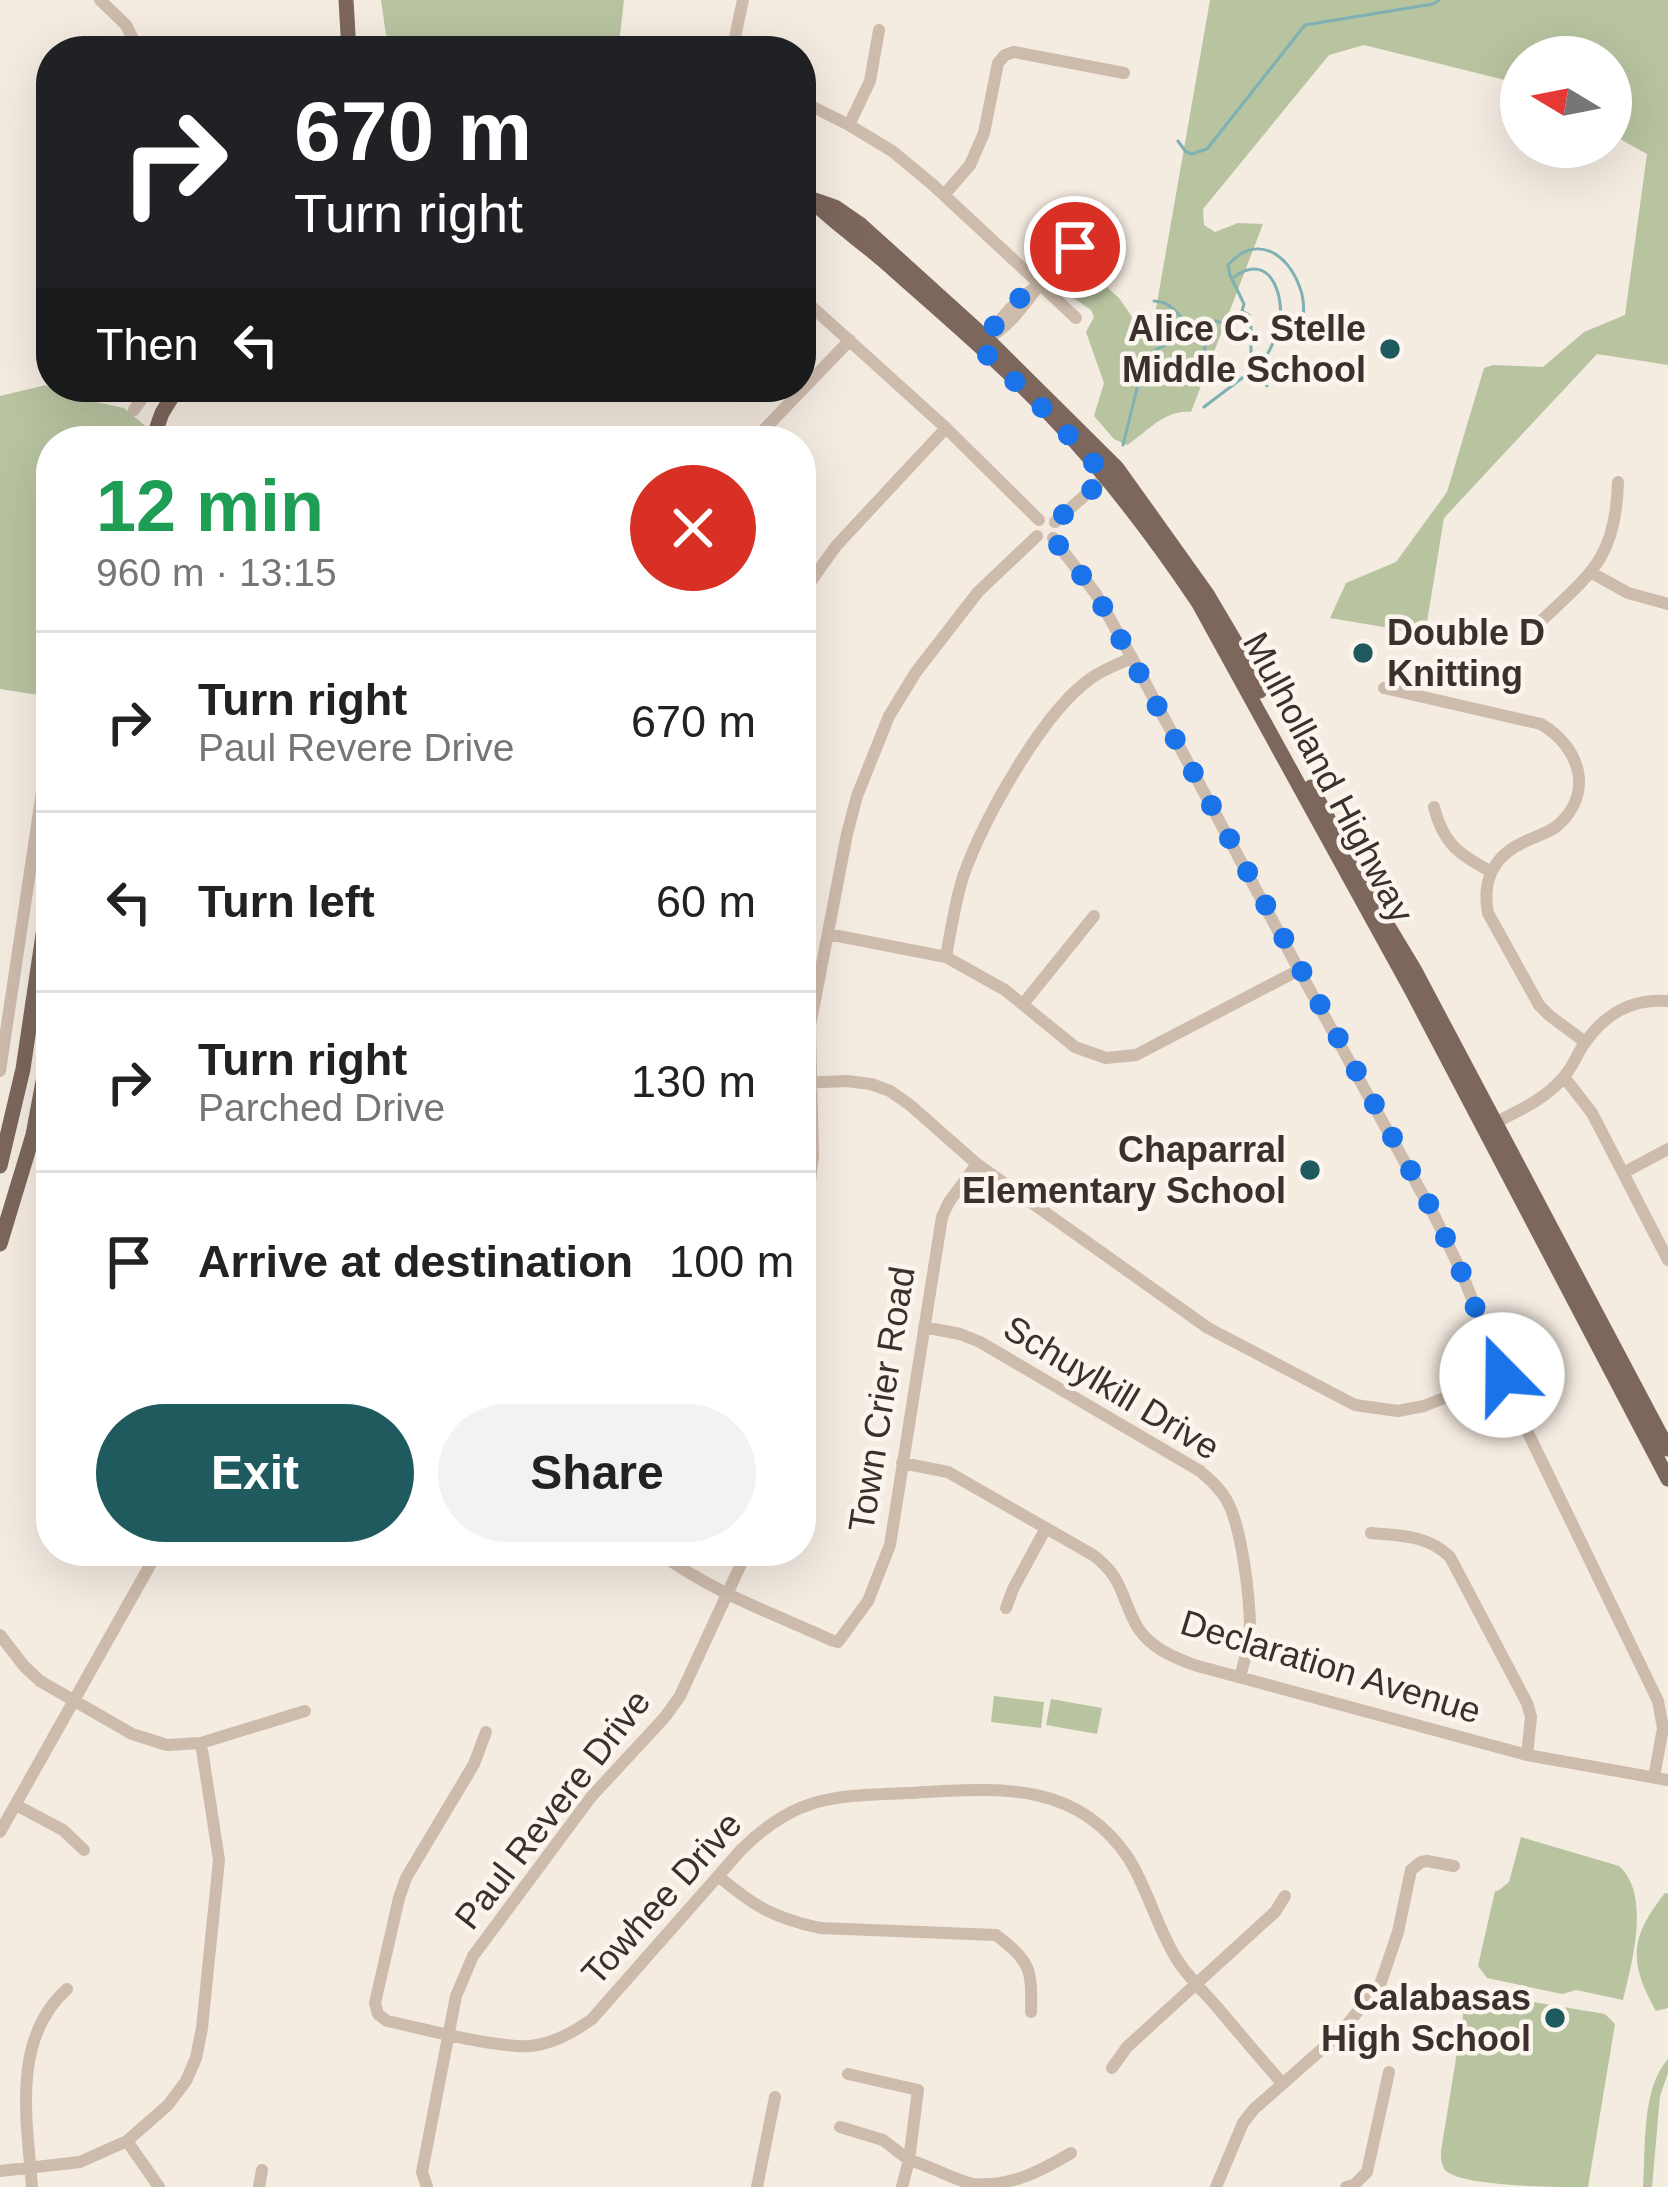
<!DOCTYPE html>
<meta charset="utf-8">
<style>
body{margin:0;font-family:Arial,sans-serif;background:#f2f2f2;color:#222;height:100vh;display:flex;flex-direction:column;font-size:45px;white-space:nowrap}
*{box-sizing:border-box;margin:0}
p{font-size:39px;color:#767676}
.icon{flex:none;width:66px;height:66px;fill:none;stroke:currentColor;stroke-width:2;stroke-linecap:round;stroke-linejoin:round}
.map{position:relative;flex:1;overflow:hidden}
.details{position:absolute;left:36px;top:426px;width:780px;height:1140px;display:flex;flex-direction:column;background:#fff;border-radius:48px;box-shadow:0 12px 48px #0002}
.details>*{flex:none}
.hud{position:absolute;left:36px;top:36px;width:780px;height:366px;border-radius:48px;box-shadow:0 12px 48px #0002;background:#202124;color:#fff;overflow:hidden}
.needle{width:78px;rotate:280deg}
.tools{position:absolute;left:1500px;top:36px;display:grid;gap:24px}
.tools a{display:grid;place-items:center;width:132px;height:132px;border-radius:50%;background:#fff;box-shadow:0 12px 48px #0002;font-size:60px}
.pin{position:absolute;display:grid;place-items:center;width:102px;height:102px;color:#fff;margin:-51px;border:6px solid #fff;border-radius:50%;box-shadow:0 3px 12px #0007}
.me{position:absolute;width:132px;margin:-66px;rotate:338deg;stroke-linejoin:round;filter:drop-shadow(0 0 9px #0008)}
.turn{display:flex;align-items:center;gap:42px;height:252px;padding:0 60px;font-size:54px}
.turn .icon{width:156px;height:156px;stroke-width:2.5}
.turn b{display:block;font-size:84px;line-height:102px}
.then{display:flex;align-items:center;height:114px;padding:0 60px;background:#0003;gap:24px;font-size:45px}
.round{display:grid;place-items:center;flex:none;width:126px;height:126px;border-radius:63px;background:#f2f2f2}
.headline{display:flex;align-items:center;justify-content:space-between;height:204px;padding:0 60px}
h1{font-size:72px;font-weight:800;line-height:90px;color:#1e9e55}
.cta{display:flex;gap:24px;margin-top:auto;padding:24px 60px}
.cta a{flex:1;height:138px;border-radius:72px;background:#1f5a5e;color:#fff;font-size:48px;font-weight:800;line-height:138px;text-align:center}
.cta a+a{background:#f2f2f2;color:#222}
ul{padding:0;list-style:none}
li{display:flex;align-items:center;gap:36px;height:180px;padding:0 60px;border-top:3px solid #e0e0e0}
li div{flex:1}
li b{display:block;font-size:45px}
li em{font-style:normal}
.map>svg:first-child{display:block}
.green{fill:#b8c4a0}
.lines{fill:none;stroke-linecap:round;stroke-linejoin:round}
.stream{stroke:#7fb0b2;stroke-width:3}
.minor{stroke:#cdbbac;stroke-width:12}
.major{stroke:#7d675c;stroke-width:15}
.route{stroke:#1a73e8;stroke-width:21;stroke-dasharray:0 37.8}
.poi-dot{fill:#1f5a5e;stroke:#fbf5ee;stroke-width:4.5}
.labels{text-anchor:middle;stroke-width:9;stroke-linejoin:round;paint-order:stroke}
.poi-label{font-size:36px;font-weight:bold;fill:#3b302b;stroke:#fbf5ee;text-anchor:end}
.street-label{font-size:36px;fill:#3b302b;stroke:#fbf5ee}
</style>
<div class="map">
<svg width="1668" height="2187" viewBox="0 0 1668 2187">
<rect width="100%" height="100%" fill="#f4ebe1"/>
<path class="green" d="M381,0H624L619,44C595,50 572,52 548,51C533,51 521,46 508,51H425L386,35Z
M1210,0H1668V365L1597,354L1444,518L1425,634L1330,618L1346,583L1396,562L1447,492L1484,368L1493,365L1543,367L1584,332L1625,315L1647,154L1613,135L1611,137V57H1521V84L1364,45L1329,55L1203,209L1204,225L1215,232L1238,223L1263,224L1191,412C1165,409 1147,432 1127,445L1114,439L1094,416L1104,383L1086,332L1094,317L1091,310L1062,290V282L1079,262L1119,298L1150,343Z
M46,385L72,397L124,408L149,429L146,441H51V697L0,689V396Z
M994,1696L1044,1702L1041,1728L991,1722Z
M1051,1699L1102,1708L1097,1734L1046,1725Z
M1521,1837L1619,1866C1651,1894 1632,1963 1623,2000L1576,1990L1562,1994L1487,1978L1478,1966L1495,1891H1498L1509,1882Z
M1665,1893L1668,1894V2008L1656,2011C1628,1962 1630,1937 1665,1893Z
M1467,1991L1605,2014L1615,2024L1588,2187C1558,2187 1461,2187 1445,2170C1441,2164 1441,2158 1441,2151Z
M1668,2059V2073L1660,2096L1652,2187H1643C1646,2148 1641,2089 1668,2059Z"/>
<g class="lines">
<path class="stream" d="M1178,141L1186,152L1192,154L1207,149L1305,25L1433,4L1439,0
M1234,277C1272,249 1287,301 1278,331C1273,345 1264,361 1256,374
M1154,301C1172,302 1173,311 1186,321C1197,329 1202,329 1207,341L1196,373
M1205,328L1215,321L1230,325L1241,312
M1267,386C1240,362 1257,346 1249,315L1242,311L1244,304L1230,275L1228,265C1256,233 1288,253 1300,288C1306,303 1303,321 1302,337L1305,343
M1204,407L1250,372
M1123,445L1144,360C1157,343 1182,345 1187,321"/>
<path class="minor" d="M100,0L126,25L139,51
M732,51L743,0
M801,101L849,125L892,151L932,184L1076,318
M849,125L870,81L879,30
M944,195L970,165L984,133L998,63L1005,55L1014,52L1124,73
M801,297L946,428L1039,520
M987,339C1012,325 1024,304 1041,283C1060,259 1081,243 1092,212
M987,340C998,319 1014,303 1033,289
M134,410L150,387
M753,441L850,340
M1055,522L1111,472
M1053,538L1096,594L1132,658L1299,970L1435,1217L1460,1269L1517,1410L1658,1701L1663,1728L1654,1777
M1592,573L1628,593L1668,604
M801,595L836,546L946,428
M1541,621C1592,573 1616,557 1618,482
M1384,688L1541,724C1580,747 1595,793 1557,826C1547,834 1533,837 1522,843C1493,857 1482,882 1488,913L1539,1005L1550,1016L1585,1042
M1434,807C1443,843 1458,854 1490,871
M828,934L946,957L1005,990L1075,1047L1106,1058L1136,1055L1299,970
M946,957C951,929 955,901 964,874C984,819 1042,713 1090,679C1102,670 1118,664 1132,658
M1023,1004L1094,916
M0,1071L51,732
M1564,1077L1592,1113L1668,1260
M801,1083L847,1081L871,1084L890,1091L910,1105L977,1164L1208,1328L1355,1405L1398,1411L1424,1406L1501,1375
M1491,1125C1516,1112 1544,1100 1562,1079C1571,1070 1576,1057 1582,1047C1603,1015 1630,998 1668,1001
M1623,1173L1668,1149
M801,1250L813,1157L810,1026L847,834L857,796L889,716L916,672L978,592L1037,536
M924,1327L960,1334L980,1342L1200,1471C1210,1480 1219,1487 1226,1499C1242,1526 1250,1598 1250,1630C1249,1646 1244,1662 1240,1677
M902,1463L948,1472L1093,1555C1125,1579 1120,1598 1138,1628C1151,1648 1173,1657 1194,1665L1527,1755L1668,1780
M1371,1533C1401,1536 1428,1535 1450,1557L1527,1703L1531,1717L1527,1755
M657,1551C709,1591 772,1613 831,1640L838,1642L868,1601L890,1545L942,1217L949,1202L977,1164
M1006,1608L1013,1589L1046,1528
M0,1635L24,1666L40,1681L132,1734L167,1745L201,1743L305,1711
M486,1732L474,1764L406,1878L399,1898L375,2003L378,2014L387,2021C425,2029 493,2048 530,2046C553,2044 574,2032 592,2019L741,1850C796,1795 834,1796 907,1793C992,1789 1075,1777 1129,1859C1148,1890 1157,1927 1176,1958C1187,1976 1203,1991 1217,2007C1238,2032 1260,2058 1282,2083
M16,1805L63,1830L84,1850
M0,1832L158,1551
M718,1876C754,1906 773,1918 820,1928L996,1935C1031,1962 1032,1969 1031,2012
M1112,2068L1127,2047L1275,1912L1285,1896
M848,2074L918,2090L909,2160
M840,2127L883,2140L909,2160
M0,2171L80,2162L127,2141
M32,2187C27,2121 11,2039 67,1989
M159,2187L127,2141L168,2105L186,2081L196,2058L202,2028L219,1860L201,1743
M259,2187L262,2170
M427,2187L422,2172L456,1996L473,1956L591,1797L665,1717L680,1696L747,1551
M757,2187L775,2097
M902,2187L909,2160C931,2166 951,2179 973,2184C1011,2187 1041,2171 1071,2153
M1216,2187L1243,2123L1254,2109L1338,2035L1380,1985L1398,1932L1411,1870L1421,1862L1427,1861L1454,1866
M1346,2187L1354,2185L1367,2172L1389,2072"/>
<path class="major" d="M346,0L349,51
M810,199C836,225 867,245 894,270C949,319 1006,367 1056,421C1109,477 1155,538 1198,602L1412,991L1668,1479
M815,200L835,207L861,225L987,339L1117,468L1207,594L1243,655L1260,691
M152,441L162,413L178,387
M1311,787L1373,901L1414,969L1668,1449
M0,1166L23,1069L51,881
M0,1244L33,1135L51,1039"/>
</g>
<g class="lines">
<path class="route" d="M1075,247L1039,285L1020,298L995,325L979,347L1055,420L1106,477L1055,522L1057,532L1053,538L1096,594L1436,1217L1460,1269L1502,1375"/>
</g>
<g class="poi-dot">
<circle cx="1390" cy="349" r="12"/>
<circle cx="1363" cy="653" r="12"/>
<circle cx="1310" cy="1170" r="12"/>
<circle cx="1555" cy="2018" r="12"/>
</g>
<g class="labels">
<g class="poi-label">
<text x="1366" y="341">Alice C. Stelle<tspan x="1366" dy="41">Middle School</tspan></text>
<text x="1387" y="645" text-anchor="start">Double D<tspan x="1387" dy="41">Knitting</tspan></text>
<text x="1286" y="1162">Chaparral<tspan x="1286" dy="41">Elementary School</tspan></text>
<text x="1531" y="2010">Calabasas<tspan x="1531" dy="41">High School</tspan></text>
</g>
<g class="street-label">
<text transform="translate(1329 777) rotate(62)" y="13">Mulholland Highway</text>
<text transform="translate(1112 1387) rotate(31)" y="13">Schuylkill Drive</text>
<text transform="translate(881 1399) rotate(-81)" y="13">Town Crier Road</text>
<text transform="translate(1331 1666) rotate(17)" y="13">Declaration Avenue</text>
<text transform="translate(552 1809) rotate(-52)" y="13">Paul Revere Drive</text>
<text transform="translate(661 1898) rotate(-48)" y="13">Towhee Drive</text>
</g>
</g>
</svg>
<div class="tools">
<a><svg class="needle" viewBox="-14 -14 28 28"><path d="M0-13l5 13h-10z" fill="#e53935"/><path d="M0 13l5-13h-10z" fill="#767676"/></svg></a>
</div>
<div class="pin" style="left:1075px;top:247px;background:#d93025"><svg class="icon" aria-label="arrive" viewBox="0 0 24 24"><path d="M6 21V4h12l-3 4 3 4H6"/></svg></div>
<svg class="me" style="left:1502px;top:1375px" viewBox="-20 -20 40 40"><circle r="19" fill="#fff"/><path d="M0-13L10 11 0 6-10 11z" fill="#1a73e8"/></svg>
<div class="hud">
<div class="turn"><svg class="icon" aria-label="right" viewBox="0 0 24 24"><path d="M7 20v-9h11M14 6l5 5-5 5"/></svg><div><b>670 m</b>Turn right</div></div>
<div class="then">Then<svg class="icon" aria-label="left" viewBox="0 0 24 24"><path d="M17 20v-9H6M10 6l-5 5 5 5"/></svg></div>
</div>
<section class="details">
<div class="headline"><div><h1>12 min</h1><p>960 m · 13:15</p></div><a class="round" style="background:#d93025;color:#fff"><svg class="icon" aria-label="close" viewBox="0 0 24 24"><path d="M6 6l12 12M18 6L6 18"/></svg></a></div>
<ul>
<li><svg class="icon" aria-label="right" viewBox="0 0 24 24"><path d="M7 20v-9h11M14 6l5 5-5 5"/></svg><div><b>Turn right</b><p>Paul Revere Drive</p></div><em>670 m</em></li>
<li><svg class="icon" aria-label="left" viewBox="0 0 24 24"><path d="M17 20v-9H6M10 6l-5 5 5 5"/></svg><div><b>Turn left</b></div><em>60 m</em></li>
<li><svg class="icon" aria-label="right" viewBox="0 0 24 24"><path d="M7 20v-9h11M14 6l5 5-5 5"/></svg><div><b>Turn right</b><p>Parched Drive</p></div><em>130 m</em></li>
<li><svg class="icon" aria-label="arrive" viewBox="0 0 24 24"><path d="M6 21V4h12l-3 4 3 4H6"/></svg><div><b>Arrive at destination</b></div><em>100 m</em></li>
</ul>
<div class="cta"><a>Exit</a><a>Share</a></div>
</section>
</div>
